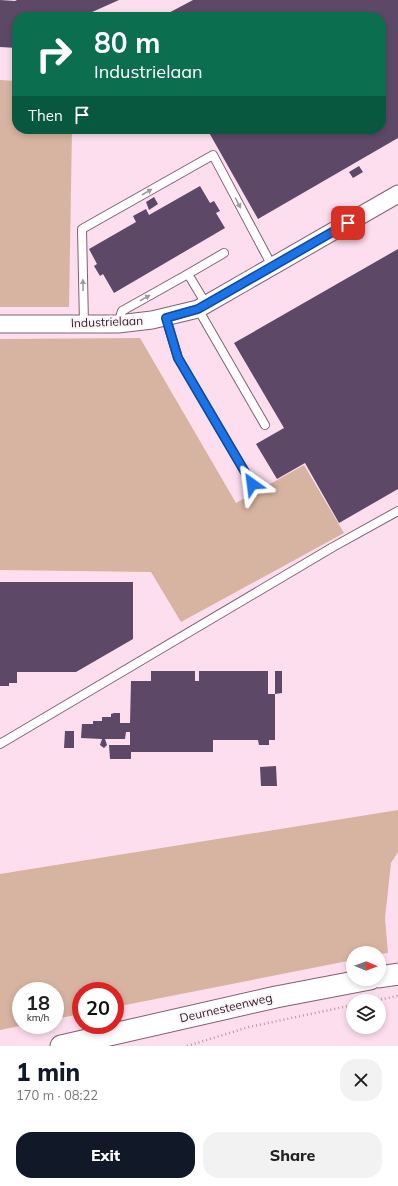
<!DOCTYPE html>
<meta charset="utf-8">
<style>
body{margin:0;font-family:Mulish,sans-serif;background:#f2f2f2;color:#222;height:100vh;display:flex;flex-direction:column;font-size:15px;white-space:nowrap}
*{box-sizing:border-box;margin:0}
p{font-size:13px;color:#767676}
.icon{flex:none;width:22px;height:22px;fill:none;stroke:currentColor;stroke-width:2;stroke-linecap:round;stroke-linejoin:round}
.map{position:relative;height:1046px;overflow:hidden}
.drawer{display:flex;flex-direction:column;background:#fff;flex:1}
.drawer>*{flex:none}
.top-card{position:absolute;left:12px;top:12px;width:374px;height:122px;border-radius:16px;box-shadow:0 2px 6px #0003;background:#0b6e4f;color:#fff;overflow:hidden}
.needle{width:26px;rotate:91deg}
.fabs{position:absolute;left:346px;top:946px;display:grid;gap:8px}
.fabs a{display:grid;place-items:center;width:40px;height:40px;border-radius:50%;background:#fff;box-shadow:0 2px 6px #0003;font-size:20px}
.speed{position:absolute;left:12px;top:982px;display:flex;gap:8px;font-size:20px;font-weight:700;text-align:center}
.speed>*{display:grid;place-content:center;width:52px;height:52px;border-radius:50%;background:#fff;box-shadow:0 2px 6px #0003;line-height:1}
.speed small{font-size:10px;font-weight:400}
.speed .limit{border:6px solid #d22;background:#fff;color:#111}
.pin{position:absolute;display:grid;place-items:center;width:34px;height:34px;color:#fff;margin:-17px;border-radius:8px;box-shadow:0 2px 6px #0006}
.me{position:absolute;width:44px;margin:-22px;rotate:329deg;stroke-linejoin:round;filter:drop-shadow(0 0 3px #0008)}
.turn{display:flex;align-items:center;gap:14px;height:84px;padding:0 16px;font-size:18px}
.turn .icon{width:52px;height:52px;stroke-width:2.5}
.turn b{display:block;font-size:28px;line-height:34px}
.then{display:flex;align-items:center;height:38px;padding:0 16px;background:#0003;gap:8px;font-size:15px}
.round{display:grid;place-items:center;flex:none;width:42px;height:42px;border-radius:16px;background:#f2f2f2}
.summary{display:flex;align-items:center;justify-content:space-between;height:68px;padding:0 16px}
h1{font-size:24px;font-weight:800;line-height:30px;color:#111827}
.action{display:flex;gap:8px;margin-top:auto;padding:8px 16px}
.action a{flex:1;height:46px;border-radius:16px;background:#111827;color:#fff;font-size:16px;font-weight:800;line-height:46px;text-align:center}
.action a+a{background:#f2f2f2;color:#222}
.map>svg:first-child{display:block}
.green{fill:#d7b3a1}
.building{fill:#5d4967}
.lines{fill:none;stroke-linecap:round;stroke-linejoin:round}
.service-casing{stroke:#816072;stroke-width:10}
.minor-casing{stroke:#816072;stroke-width:19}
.tertiary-casing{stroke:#816072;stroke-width:23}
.path{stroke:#b299a6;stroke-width:2.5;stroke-dasharray:1 3;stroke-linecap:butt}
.service{stroke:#fff;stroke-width:8}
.minor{stroke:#fff;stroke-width:17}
.tertiary{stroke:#fff;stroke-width:21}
.oneway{fill:#a09a9d}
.route-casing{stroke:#114b97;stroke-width:10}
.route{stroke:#1a73e8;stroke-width:7}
.labels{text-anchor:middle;stroke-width:4;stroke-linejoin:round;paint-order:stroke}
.street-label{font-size:12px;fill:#2d1f26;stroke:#fbf3f7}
</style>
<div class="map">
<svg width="398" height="1046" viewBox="0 0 398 1046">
<rect width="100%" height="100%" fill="#fddeee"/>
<path class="green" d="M0,80L17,81V129H72L69,307H0Z
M140,338L236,503L304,465L344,533L181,622L151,572L0,570V339Z
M398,810V852L391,863L385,918L388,953L379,954V953H353V960L115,1007V991H81V1014L55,1019V991H21V1025H25L0,1030V874Z"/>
<path class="building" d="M0,0L15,1L17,0H119L81,17H17V48L0,47Z
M193,0H398V138L258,219L207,129H381V17H161Z
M359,166L363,172L353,178L349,172Z
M200,186L210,203L214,201L220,211L216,213L225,228L114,293L103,274L100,276L94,266L97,264L89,249L136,222L133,216L146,209L149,215Z
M154,197L158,204L149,210L146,202Z
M398,249V489L339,523L305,463L277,479L256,444L284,428L234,343Z
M0,582H133V639L76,672H17V683H9V686H0Z
M151,671H195V681H199V671H268V694H275V740H269V745H259L258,740H213V752H131V759H110L109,745H130V732H126L125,739H105L107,745L104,748L100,745L102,739L81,738L82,724H93V721H102V717H111V714L114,713H120V723H130L131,681H151Z
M275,671H282V693L275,694Z
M65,731H74V748H64Z
M276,766L277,786H261L260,767Z"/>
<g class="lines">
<defs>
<path id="service" d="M206,304L188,274L224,253
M198,309L265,425
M166,318L178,358L252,484
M84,324L82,229L213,155L272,266
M118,324L122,311L188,274
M0,744L333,547L398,511"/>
<path id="minor" d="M0,324H118L152,320L198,309L398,194"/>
<path id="tertiary" d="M379,977L398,974
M61,1046L276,997L370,979"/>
</defs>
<use href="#service" class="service-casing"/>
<use href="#minor" class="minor-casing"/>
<use href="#tertiary" class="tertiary-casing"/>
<path class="path" d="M373,1001L398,996
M187,1046L249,1027L353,1005"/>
<use href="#service" class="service"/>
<use href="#minor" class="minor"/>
<use href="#tertiary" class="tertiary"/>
</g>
<defs><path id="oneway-solid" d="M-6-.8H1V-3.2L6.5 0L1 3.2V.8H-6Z"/></defs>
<g class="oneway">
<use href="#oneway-solid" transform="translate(147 192) rotate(-30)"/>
<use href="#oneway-solid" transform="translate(238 203) rotate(62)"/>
<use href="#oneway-solid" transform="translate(83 285) rotate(-91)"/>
<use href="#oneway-solid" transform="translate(145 298) rotate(-29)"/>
</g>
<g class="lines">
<defs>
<path id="route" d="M252,484L178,358L166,318L198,309L348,223"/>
</defs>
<use href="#route" class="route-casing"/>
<use href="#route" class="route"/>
</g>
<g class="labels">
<g class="street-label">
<text transform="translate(107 322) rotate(-2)" y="4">Industrielaan</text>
<text transform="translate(226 1008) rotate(-13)" y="4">Deurnesteenweg</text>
</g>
</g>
</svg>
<div class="fabs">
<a><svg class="needle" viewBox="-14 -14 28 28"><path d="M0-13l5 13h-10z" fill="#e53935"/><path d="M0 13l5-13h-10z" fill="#767676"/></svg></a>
<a><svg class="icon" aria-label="layers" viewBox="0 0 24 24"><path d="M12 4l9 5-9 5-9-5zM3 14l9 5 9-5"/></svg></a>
</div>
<div class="speed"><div>18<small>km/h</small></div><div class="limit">20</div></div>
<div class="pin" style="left:348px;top:223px;background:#d93025"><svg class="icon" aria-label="arrive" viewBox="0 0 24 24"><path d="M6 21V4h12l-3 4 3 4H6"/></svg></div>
<svg class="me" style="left:252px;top:484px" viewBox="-20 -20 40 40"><path d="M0-17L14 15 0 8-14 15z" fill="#1a73e8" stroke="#fff" stroke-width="4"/></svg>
<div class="top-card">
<div class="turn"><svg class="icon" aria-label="right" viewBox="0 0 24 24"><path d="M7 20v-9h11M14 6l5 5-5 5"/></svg><div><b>80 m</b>Industrielaan</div></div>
<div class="then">Then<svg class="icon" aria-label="arrive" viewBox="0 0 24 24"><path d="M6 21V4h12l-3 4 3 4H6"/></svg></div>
</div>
</div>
<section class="drawer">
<div class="summary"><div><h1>1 min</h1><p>170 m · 08:22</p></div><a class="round"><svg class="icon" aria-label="close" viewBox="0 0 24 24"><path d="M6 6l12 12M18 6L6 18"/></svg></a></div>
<div class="action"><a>Exit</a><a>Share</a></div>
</section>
